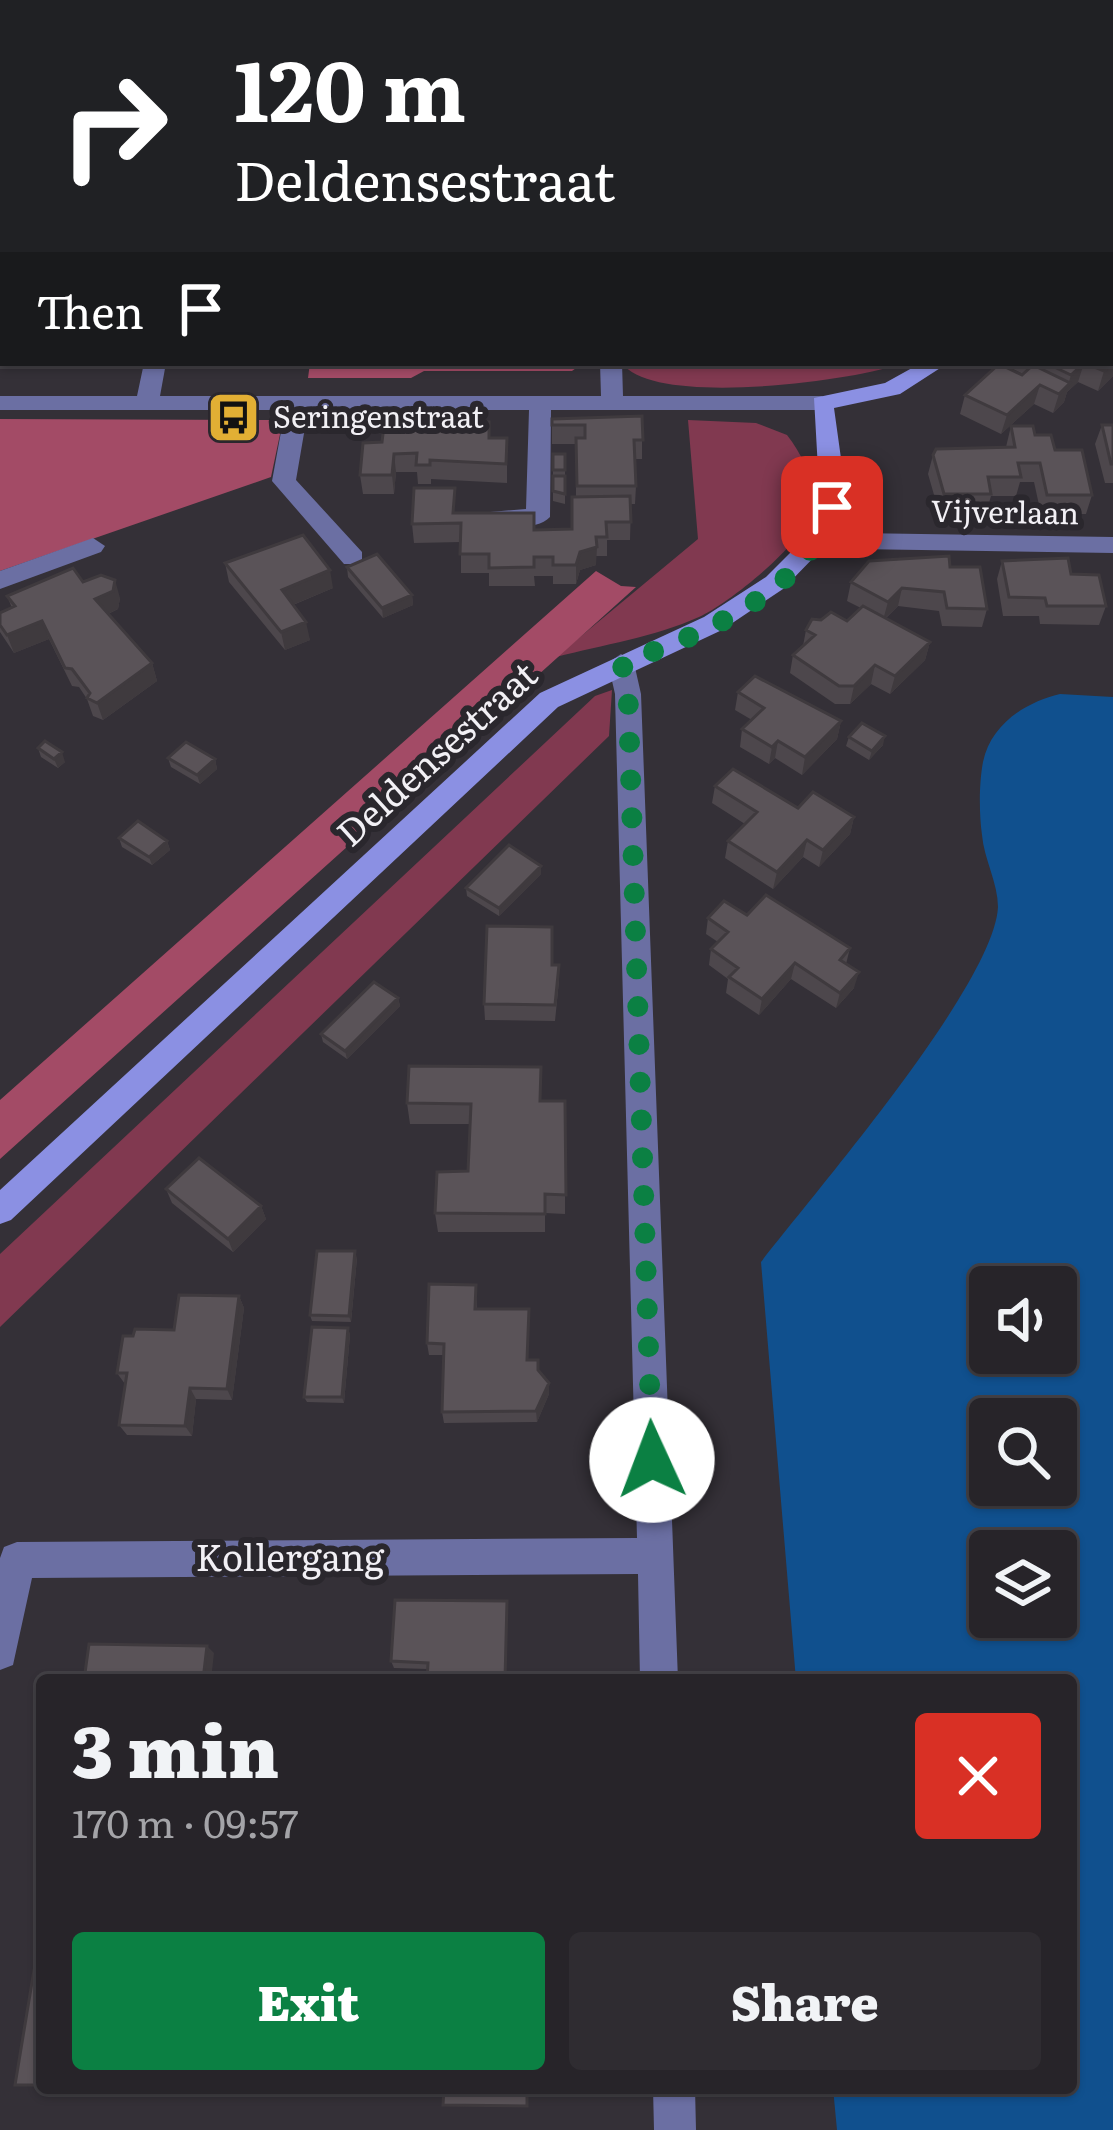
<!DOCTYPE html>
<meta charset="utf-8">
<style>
body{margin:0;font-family:Literata,serif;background:#2f2c31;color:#f1f3f6;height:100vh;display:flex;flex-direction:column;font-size:45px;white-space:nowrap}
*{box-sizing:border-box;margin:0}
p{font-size:39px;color:#a4a4a8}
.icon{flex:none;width:66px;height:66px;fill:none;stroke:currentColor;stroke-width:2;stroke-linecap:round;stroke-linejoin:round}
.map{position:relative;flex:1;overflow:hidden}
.sheet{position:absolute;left:36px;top:1674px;width:1041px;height:420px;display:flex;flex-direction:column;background:#272429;border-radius:12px;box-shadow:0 3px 9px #0004,0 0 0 3px #434146}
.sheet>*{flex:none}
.banner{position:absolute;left:0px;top:0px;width:1113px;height:366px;box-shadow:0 3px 9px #0004,0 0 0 3px #434146;background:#202124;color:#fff;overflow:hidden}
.fabs{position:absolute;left:969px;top:1266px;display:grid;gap:24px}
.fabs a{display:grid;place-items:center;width:108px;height:108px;border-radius:12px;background:#272429;box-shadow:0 3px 9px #0004,0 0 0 3px #434146;font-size:60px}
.pin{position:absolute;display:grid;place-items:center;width:102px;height:102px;color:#fff;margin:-51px;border-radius:24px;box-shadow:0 6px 18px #0006}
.me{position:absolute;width:132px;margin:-66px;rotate:358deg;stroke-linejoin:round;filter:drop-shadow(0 0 9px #0008)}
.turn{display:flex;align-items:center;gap:42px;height:252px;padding:0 36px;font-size:54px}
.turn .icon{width:156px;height:156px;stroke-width:2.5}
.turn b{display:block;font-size:84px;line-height:102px}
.then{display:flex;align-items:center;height:114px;padding:0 36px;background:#0003;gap:24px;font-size:45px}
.round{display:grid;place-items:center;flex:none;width:126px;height:126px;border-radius:12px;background:#2f2c31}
.overview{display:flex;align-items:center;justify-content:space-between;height:204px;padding:0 36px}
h1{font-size:72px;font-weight:800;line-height:90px}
.primary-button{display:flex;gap:24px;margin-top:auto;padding:24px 36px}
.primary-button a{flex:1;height:138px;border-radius:12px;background:#0b8043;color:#fff;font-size:48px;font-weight:800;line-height:138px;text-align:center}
.primary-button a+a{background:#2f2c31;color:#f1f3f6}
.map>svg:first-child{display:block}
.green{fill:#813950}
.forest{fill:#a34b66}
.water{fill:#10508e;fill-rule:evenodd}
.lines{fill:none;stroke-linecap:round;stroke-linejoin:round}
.street{fill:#6b6fa3;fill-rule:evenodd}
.secondary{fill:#8b90e3;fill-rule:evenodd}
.wall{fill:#4d474c}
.shaded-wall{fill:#3f3a3e}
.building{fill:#5a5358;stroke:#3f3a3e;stroke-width:3}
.route{stroke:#0b8043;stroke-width:21;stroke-dasharray:0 37.8}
.labels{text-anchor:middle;stroke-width:12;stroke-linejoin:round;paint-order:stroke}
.far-poi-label{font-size:30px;fill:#f2f0f5;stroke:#2a272d;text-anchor:start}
.far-street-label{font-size:30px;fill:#f2f0f5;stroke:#2a272d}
.street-label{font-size:36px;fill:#f2f0f5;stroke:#2a272d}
</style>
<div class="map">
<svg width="1113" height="2130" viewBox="0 0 1113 2130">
<rect width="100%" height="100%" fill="#343037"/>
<path class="green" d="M622,363H903C856,381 653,408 622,363Z
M688,420L756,423L787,435C804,457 816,483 811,511C806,542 727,605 699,617C655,637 602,645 556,657L698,539Z
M612,690L609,736L0,1327V1254L595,696Z"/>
<path class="forest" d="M310,363H583L572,371H424L411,378H308Z
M0,419L283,420L271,477L0,571Z
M596,571L621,586L636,587L0,1159V1100Z"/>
<path class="water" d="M1060,694L1113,697V2130H837L833,2088H1071V1680H796L761,1262C815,1192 994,985 998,907C998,883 984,859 982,835C979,814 979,783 983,762C991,724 1026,702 1060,694ZM990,1287H1056V1353H990ZM990,1419H1056V1485H990ZM990,1551H1056V1617H990Z"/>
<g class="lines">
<path class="street" d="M121,0H139L120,3Z
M221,0H239L220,3Z
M601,0H619L620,3H602Z
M144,363H166L160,396H601L600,363H622L623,396H822L833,403L822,410H551L550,517C538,530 507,528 490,524V512L526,509L529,410H308L296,480L362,552V564H344L272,481L285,410H0V396H137Z
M825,523L857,533L1113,537V553L856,549L817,537V525Z
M93,538L105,546L101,552L0,589V571Z
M621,654L634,663L641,694L678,1680H640L638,1574L32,1578L13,1665L0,1670V1558L4,1547L17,1542L637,1538L615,694L608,663Z
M653,2088H695L696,2130H654Z"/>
<path class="secondary" d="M1113,205V219L1110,220V206Z
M921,363H948L900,394L834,408L844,480L841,519L823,548L783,589L722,630L558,707L11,1220L0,1224V1190L540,693L704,617L766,577L796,547L815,525L820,505L814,398L885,383Z"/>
</g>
<path class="wall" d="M21,0H76L75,3H35L34,1Z
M293,0H333L332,3L293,2Z
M642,0H707V3H642Z
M734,0H754L753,3H734Z
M773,0H877V3H774Z
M907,0H964V3H908Z
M986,0H1017L1016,3H986Z
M1071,0H1113L1109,3H1073L1071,2Z
M0,211H3V294H0Z
M1113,276V376L1098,391L1078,382L1067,392L1064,402L1053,413L1034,404L1001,434L960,414L965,395L1023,374L1011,368L1013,363H1110V279Z
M642,416V459H634L636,486L635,504H631L630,540H607V556H596V565L580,570L576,584H553V576H534L535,586H489V573H461V542L414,543L412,524L456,513L534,530L572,529L576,497V444H552V419Z
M1102,425H1113V483H1105L1095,444Z
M1011,426L1035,435L1055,450L1092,495L1086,514H1041L1034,482H1020L1016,496H991L986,513L939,512L928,474L933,455L1006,447Z
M490,438H507V483L431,479V484H418L417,472H396L394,494H363L360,475L363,443Z
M553,454H565V504L553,501Z
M1002,561L1071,574L1106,606L1099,625L1040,624L1039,616H1003L997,579Z
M225,563L333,588L293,605L310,640L285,650L229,582Z
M347,567L412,595L413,605L383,618L348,577Z
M950,567L987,609L982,627L942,626L939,611L898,606L886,618L930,642L925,660L890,694L871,684L850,704H835L790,673L793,655L803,646L806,630L847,621L861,608L847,601L851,582Z
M83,582L120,598L118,609L108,614L152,663L157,681L103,720L93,716L87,699L79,687L72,686L49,639L14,653L0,632V613L12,608L7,596Z
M738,692L841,721L837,739L802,775L775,758L769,764L740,747L742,729L752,720L735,710Z
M849,737L883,745L869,760L846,746Z
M38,748L65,762L58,768L41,757Z
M168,758L215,759L217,769L200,784L171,767Z
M715,786L798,808L854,817L850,834L819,867L803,857L773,889L725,858L728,841L745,824L712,803Z
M119,838L167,841L170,850L152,865L122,847Z
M541,874L499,916L467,896L466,888Z
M747,915L850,948L846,964L854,988L836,1008L791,979L759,1015L726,993L728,979L709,965L711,949L718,942L706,934L708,918Z
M552,965L559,981L555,1021L485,1020L484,1004Z
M398,998L400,1006L347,1059L323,1042L321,1034Z
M565,1101V1214L545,1213V1232H438L435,1213L468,1171L470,1124H410L407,1103Z
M166,1189L261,1206L266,1219L233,1252L172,1203Z
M357,1258L351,1322L312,1321L310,1315Z
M476,1285L477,1309L538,1370L549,1394L537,1422L444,1423L442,1412L444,1355H429L427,1343Z
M239,1296L244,1308L232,1400L196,1399L192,1436L127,1435L119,1425L125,1384L117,1373L133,1336L174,1330Z
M348,1328L350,1335L344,1403L307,1402L304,1397Z
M508,1608L427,1669L394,1668L391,1661Z"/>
<path class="shaded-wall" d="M2,116L3,164L0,174V121Z
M1113,132V149L1110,150V133Z
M1084,363L1078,382L1067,392L1064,402L1053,413L1059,394L1068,385L1071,375Z
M1113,363V376L1098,391L1104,371Z
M1040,385L1034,404L1001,434L1007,415Z
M394,454L396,472L394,494L392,475Z
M597,547L596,565L580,570L576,584V565L580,552Z
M330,570L333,588L285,608L282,590Z
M115,580L120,598L118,609L101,617L95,599Z
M902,588L898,606L883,620L888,602Z
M412,595L413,605L383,618L382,608Z
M42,621L49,639L14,653L7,635Z
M306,622L310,640L285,650L281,632Z
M930,642L925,660L890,694L895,676Z
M152,663L157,681L103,720L97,703Z
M875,665L871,684L850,704L854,686Z
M841,721L837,739L802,775L805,757Z
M885,736L883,745L869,760L872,751Z
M778,741L775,758L769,764L772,747Z
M62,752L65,762L58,768L54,759Z
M215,759L217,769L200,784L197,775Z
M854,817L850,834L819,867L823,850Z
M807,840L803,857L773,889L777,872Z
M167,841L170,850L152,865L149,857Z
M541,866V874L499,916V908Z
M795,963L791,979L759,1015L762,999Z
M859,972L854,988L836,1008L840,993Z
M398,998L400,1006L347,1059L345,1051Z
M261,1206L266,1219L233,1252L228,1239Z
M355,1251L357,1258L351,1322L349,1316Z
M239,1296L244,1308L232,1400L227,1389Z
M348,1328L350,1335L344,1403L342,1397Z
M549,1383V1394L537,1422L536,1411Z
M190,1388L196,1399L192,1436L185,1426Z
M207,1646L214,1653L211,1680H203Z"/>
<path class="building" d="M336,0H373L372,3H336Z
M418,0H456V3H418Z
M481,0H560L576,1V3H481Z
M1110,67L1113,68V99L1110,98Z
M1110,107L1113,108V132L1110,133Z
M0,211H3V267H0Z
M1113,276V331L1110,329V279Z
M1110,348L1113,349V363L1104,371L1085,363H1110Z
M1046,363H1084L1071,375Z
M999,364L1022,375L1033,365L1070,383L1059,394L1040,385L1007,415L965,395Z
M642,416L643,440H634L636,486H577L576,438H585V425H552V419Z
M385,417L489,422V438H507L506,464L430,460V465H416L417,453L394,454L392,475H360L363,443L382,442Z
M1102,425H1113V464H1111Z
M1011,426H1033L1035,435H1051L1055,450H1082L1092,495H1047L1040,463H1018L1021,477H988L991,494H944L933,455L936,449L1015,447Z
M553,454H565V470H553Z
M553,476H565V494L553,491Z
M414,488H455L453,513H534V530L572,529V497L630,496L631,522H606L607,537H596L597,547L580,552L576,565H553V557H534V567L489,568V554H460L461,523L412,524Z
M303,535L330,570L282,590L306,622L281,632L225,563Z
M377,554L412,595L382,608L347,567Z
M949,556L950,567H980L987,609L947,608L944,592L902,588L888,602L851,582L869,561Z
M1068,558L1071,574L1099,575L1106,606H1047L1045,598L1009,597L1002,561Z
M73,568L83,582L101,575L115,580L113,591L95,599L152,663L97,703L87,698L90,693L72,669L65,668L42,621L7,635L0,625V613L15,606L7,596Z
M863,606L930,642L895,676L875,665L854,686H839L793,655L815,635L806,630L812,619L821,620L831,612L847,621Z
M755,676L841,721L805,757L778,741L772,747L742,729L764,708L738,692Z
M862,723L885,736L872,751L849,737Z
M45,741L62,752L54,759L38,748Z
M186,742L215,759L197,775L168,758Z
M733,769L798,808L813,792L854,817L823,850L807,840L777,872L728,841L757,812L715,786Z
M138,821L167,841L149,857L119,838Z
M509,845L541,866L499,908L466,888Z
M766,895L850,948L840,960L859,972L840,993L795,963L762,999L729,977L738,968L711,949L728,932L708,918L724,901L747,915Z
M487,926L552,927V965H559L555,1005L484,1004Z
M374,982L398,998L345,1051L321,1034Z
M409,1066L541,1067L540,1101H565L566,1195L545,1194V1214L435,1213L437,1172L468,1171L471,1104L407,1103Z
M199,1158L261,1206L228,1239L166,1189Z
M317,1251H355L349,1316L310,1315Z
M429,1284L476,1285L475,1309H529L527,1360H538V1370L549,1383L536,1411L442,1412L444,1344L427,1343Z
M179,1295L239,1296L227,1389L190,1388L185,1426L119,1425L127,1373H117L123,1336H133L135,1329L174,1330Z
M312,1327L348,1328L342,1397H304Z
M395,1600L507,1601L505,1680H427L428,1663L391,1661Z
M89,1644L207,1646L203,1680H84Z
M42,1969V2085H15L34,1970Z
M444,2088H527V2106L443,2105Z"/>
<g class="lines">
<path class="route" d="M652,1460L628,694L622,663C700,635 805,595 832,507"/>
</g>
<defs>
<symbol id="bus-square" viewBox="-11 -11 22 22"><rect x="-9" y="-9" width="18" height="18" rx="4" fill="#e2af34" stroke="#2a272d"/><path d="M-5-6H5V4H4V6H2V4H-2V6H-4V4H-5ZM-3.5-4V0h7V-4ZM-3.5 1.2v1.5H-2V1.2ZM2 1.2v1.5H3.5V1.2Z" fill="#111"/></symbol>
</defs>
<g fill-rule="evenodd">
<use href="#bus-square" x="204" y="388" width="59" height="59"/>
</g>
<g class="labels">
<g class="far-poi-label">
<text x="273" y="428">Seringenstraat</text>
</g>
<g class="far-street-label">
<text transform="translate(1005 513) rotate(1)" y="10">Vijverlaan</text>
</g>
<g class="street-label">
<text transform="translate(437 754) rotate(-42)" y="13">Deldensestraat</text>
<text x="290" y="1571">Kollergang</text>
</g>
</g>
</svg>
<div class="fabs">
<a><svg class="icon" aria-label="sound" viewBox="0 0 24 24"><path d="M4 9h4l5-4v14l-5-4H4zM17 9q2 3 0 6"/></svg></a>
<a><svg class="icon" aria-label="search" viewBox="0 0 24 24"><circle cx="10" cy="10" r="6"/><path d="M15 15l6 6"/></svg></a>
<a><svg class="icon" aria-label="layers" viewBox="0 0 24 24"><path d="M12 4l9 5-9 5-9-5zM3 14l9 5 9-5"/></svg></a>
</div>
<div class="pin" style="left:832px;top:507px;background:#d93025"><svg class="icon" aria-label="arrive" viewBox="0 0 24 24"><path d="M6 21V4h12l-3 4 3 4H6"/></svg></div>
<svg class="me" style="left:652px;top:1460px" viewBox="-20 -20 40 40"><circle r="19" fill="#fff"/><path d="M0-13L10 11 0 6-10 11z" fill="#0b8043"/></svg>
<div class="banner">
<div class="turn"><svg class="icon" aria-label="right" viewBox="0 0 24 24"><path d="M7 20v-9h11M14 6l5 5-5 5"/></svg><div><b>120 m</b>Deldensestraat</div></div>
<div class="then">Then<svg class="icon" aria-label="arrive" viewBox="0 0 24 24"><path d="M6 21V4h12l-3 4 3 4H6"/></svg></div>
</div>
<section class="sheet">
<div class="overview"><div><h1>3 min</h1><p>170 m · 09:57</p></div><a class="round" style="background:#d93025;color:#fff"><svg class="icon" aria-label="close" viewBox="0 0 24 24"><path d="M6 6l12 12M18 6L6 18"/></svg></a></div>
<div class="primary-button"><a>Exit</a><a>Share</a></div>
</section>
</div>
